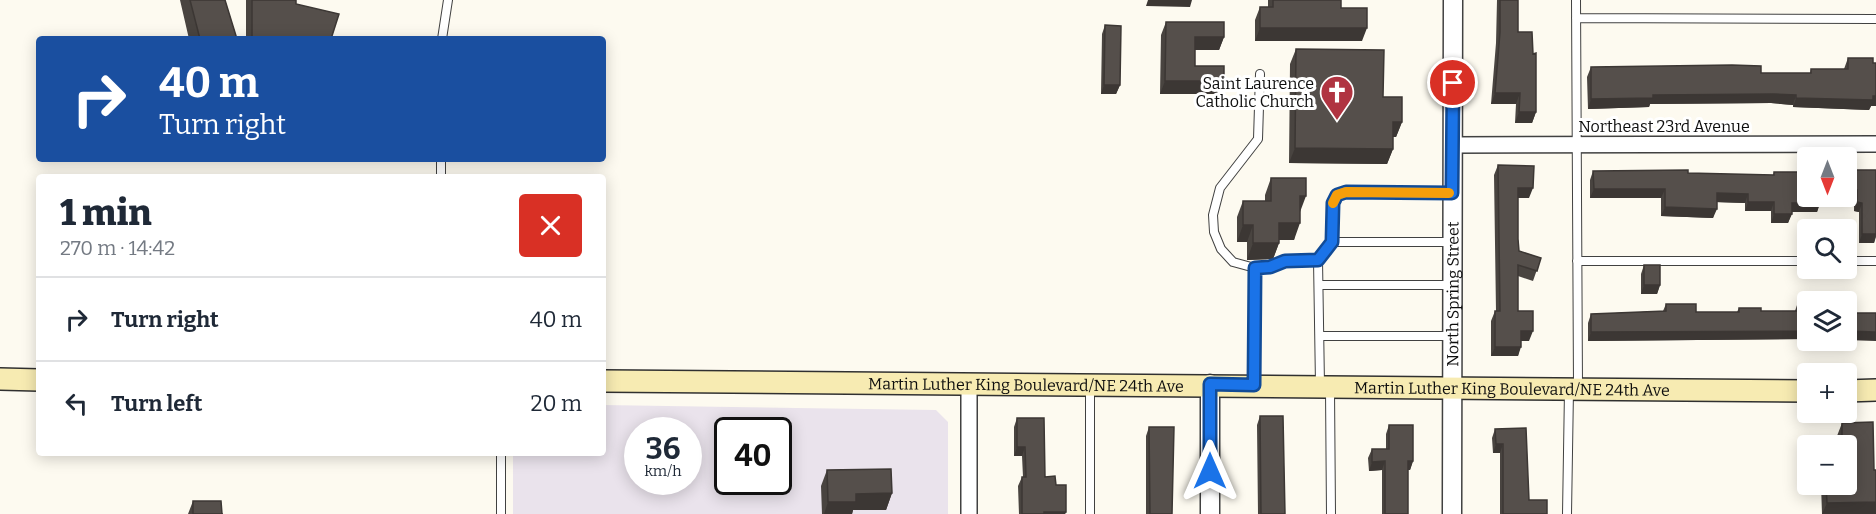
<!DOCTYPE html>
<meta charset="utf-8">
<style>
body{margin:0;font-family:Bitter,serif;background:#f6f6f7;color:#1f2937;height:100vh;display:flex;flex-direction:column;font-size:22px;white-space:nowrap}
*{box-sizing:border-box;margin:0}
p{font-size:20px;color:#747a83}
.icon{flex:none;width:33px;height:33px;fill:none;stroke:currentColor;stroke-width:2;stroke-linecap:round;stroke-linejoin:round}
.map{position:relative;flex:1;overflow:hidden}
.sheet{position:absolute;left:36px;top:174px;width:570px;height:282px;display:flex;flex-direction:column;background:#fff;border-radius:6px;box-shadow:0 3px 15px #0003}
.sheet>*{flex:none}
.top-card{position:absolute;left:36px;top:36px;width:570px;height:126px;border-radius:6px;box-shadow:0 3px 15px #0003;background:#1a4fa0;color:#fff;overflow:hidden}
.needle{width:39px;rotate:180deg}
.fabs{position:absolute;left:1797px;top:147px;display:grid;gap:12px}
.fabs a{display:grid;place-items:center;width:60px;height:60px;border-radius:6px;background:#fff;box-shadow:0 3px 15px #0003;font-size:30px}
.speed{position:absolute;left:624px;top:417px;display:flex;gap:12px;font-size:30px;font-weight:700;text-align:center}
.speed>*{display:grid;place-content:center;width:78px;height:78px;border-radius:50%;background:#fff;box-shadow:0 3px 15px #0003;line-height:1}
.speed small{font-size:15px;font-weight:400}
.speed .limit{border:3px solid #111;border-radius:9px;background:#fff;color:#111}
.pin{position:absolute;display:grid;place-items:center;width:51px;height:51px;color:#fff;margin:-26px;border:3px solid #fff;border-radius:50%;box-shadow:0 2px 6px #0007}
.me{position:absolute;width:66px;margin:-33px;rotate:0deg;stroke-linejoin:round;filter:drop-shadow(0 0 4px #0008)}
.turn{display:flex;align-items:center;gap:21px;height:126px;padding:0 24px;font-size:27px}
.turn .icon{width:78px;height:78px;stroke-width:2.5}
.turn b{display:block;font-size:42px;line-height:51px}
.round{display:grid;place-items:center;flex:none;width:63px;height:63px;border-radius:6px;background:#f6f6f7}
.summary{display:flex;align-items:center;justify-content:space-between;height:102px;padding:0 24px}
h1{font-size:36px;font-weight:800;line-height:45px}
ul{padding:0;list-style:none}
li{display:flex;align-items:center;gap:18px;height:84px;padding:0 24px;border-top:2px solid #e0e1e3}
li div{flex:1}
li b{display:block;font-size:22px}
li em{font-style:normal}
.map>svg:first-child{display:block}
.industrial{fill:#eae3ec;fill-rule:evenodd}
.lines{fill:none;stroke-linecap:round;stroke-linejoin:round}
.service-casing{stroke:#414141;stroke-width:10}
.minor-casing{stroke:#414141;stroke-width:18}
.tertiary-casing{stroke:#414141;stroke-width:21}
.secondary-casing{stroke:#303030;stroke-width:24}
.service{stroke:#fff;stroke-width:8}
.minor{stroke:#fff;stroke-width:15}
.tertiary{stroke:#fff;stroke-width:18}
.secondary{stroke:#f7ebb2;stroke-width:21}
.wall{fill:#494440}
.shaded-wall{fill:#3c3734}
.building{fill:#554f4b;stroke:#3c3734;stroke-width:1.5}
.route-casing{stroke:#114b97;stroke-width:15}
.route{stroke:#1a73e8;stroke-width:10}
.slow{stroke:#f59e0b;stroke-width:10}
.labels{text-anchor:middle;stroke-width:6;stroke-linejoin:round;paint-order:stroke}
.poi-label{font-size:16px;fill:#0e0e0e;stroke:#fff;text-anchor:end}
.street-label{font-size:16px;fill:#0e0e0e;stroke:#fff}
</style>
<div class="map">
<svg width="1876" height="514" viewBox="0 0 1876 514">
<rect width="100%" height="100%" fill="#fdfaf0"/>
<path class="industrial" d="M603,405L936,410L948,422V514H513V453H603ZM638,430H688V482H638ZM728,430H778V482H728Z"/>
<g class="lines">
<defs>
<path id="service" d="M1576,0L1578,387
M1576,18L1876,19
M442,39L448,0
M441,159V177
M1452,242H1332L1333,203L1337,195L1346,192L1452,193
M1318,260L1332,242
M1577,261H1808
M1846,261H1876
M1255,268L1233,262L1221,249L1214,232L1213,215L1220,188L1258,139L1260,74
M1319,285H1452
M1320,336H1452
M1254,385L1255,268L1270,267L1285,261L1318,260L1320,385
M1090,387V514
M1330,390L1331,514
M501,453V514
M1567,514L1569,390"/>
<path id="minor" d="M1453,145L1876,144
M969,382V514"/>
<g id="tertiary">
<path d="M1210,384V514"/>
<path id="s1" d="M1452,514L1453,0"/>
</g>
<g id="secondary">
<path d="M0,379L39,380"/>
<path id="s2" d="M603,381L1808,391"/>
<path d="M1846,391L1876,390"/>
</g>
</defs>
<use href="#service" class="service-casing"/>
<use href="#minor" class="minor-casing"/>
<use href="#tertiary" class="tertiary-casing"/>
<use href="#secondary" class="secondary-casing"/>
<use href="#service" class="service"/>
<use href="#minor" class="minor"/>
<use href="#tertiary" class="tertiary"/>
<use href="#secondary" class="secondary"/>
</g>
<path class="wall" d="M180,0H225L237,39H189Z
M246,0H296V4L331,39H246Z
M1268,0H1341V8L1362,41H1255V20L1260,7H1268Z
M1497,0H1518V32L1536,112L1532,123H1515L1516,104H1491L1496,43Z
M1166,22L1224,37L1219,50H1195V66L1224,81L1220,94H1160L1161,35Z
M1105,25L1120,85L1116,94H1101L1102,34Z
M1296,49L1383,97L1402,122L1396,137H1393V149L1387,164L1289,163L1290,64Z
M1848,58L1876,106H1871L1869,110L1793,107V105L1771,103L1650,104L1649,107L1588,109L1587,77L1591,67L1761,73H1810L1811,69H1844Z
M1498,165L1529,198H1518V239L1519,251L1541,258L1533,281L1518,276V311L1529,341H1521L1518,356H1491V321L1495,311H1496L1494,175Z
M1876,170V237L1874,243H1859V212L1854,211V199H1820V203L1817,212H1792L1788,223H1771V211H1745V203L1717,202L1713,218L1661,216V198H1590V180L1593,171L1773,175L1774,172H1808Z
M1271,178L1300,212L1294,240H1279V243L1273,259L1247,260V242H1237V217L1243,201H1265V195Z
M1644,265L1660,285L1657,294H1641V274Z
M1798,302H1808V339L1588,341V323L1591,314L1663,311L1666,304L1696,312H1737L1739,308L1761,311H1795Z
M1260,416L1285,514H1258L1257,425Z
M1017,418L1045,477L1056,485L1066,512L1065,514H1019L1018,486L1022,477H1023L1022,456H1014V427Z
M1842,423L1876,514H1822L1821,484H1846V446H1837V436Z
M1389,425L1413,461L1410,470H1408V514H1382V470L1369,471L1368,458L1372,449H1386V434Z
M1149,427L1172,514H1146V436Z
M1495,429L1529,500L1547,514H1500V453H1493L1492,438Z
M827,470L892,493L886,510H853L852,514H822L821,486Z
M193,501L222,514H223H188Z"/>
<path class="shaded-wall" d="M1148,0H1192L1190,7L1146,6Z
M1260,28H1367L1362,41H1255Z
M1195,37H1224L1219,50H1191Z
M1165,81H1224L1220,94H1160Z
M1104,85H1120L1116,94H1101Z
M1495,93H1520L1516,104H1491Z
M1774,94L1796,95L1793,105L1771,103L1650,104L1649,107L1588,109L1591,99L1653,95Z
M1873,96H1876V106H1871L1869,110L1793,107L1796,98Z
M1519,112H1536L1532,123H1515Z
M1393,122H1402L1396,137H1388Z
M1295,148L1393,149L1387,164L1289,163Z
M1518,188H1533L1529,198H1514Z
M1594,189H1665L1661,198H1590Z
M1846,190H1857L1854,199H1817L1818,196H1846Z
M1717,193L1748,194L1745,203L1713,202Z
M1300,196H1306L1300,212Z
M1748,202H1774L1771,211H1745Z
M1857,202L1862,203L1859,212L1854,211Z
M1792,203H1820L1817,212H1788Z
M1665,207L1717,209L1713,218L1661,216Z
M1774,214H1792L1788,223H1771Z
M1279,223H1300L1294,240H1273Z
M1243,225H1253L1247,242H1237Z
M1862,234H1876L1874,243H1859Z
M1253,243H1279L1273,259L1247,260Z
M1644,285H1660L1657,294H1641Z
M1521,331H1533L1529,341H1518Z
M1808,331L1807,339L1588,341L1591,332Z
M1846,331L1876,332V341L1846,340Z
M1818,340H1831L1829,344H1817Z
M1495,347H1521L1518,356H1491Z
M1496,444H1503L1500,453H1493Z
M1017,447H1025L1022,456H1014Z
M1385,461L1382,470L1369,471L1372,462Z
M1408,461H1413L1410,470H1404Z
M892,493L886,510H853L852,514H824L828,502L856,494Z
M1876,502V514H1822L1827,503Z
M1044,512H1066L1065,514H1043Z"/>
<path class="building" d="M190,0H225L237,39H200Z
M252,0H296V4L339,14L331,39H252Z
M1273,0H1341V8H1367V28H1260V7H1273Z
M1500,0H1518V32H1532L1533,54L1536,53V112H1519L1520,93H1495L1500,32Z
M1166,22H1224V37H1195V66H1224V81H1165Z
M1105,25L1121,26L1120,85H1104Z
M1296,49L1384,50L1383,97H1402V122H1393V149L1295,148Z
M1848,58H1873V63H1876V96H1873V100L1796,98V95L1774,94L1653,95V98L1591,99V67L1732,65L1761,66V73H1811V69H1848Z
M1498,165L1534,166L1533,188H1518V239L1519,251L1541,258L1537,271L1518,265V311H1533V331H1521V347H1495V311H1500Z
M1688,170V173L1774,175V172H1808V196H1820V203H1792V214H1774V202H1748V194L1717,193V209L1665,207V189H1594L1593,171Z
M1846,170H1876V234H1862V203L1857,202V190H1846Z
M1271,178H1306V196H1300V223H1279V243H1253V225H1243V201H1271Z
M1644,265H1660V285H1644Z
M1798,302H1808V331L1591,332V314L1666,311V304H1696V312H1739V308H1761V311H1798Z
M1846,313H1876V332L1846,331Z
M1260,416H1283L1285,514H1261Z
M1017,418H1044L1045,477L1055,476L1056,485H1066V512H1044V514H1022V477H1026L1025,447H1017Z
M1873,422L1874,470H1876V502L1827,503L1826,484H1846V446H1842V423Z
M1389,425H1413V461H1408V514H1385V461L1372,462V449H1389Z
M1149,427H1174L1172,514H1150Z
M1526,428L1529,500H1547V514H1503V444H1496L1495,429Z
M891,469L892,493L856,494V502H828L827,470Z
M193,501H221L222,514H223H193Z"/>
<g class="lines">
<defs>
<path id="route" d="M1210,471V384L1254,385L1255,268L1270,267L1285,261L1318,260L1332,242L1333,203L1337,195L1346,192L1452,193L1453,83"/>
</defs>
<use href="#route" class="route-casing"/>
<use href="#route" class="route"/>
<path class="slow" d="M1333,203L1337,195L1346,192L1449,193"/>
</g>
<defs>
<symbol id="church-pin" viewBox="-11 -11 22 30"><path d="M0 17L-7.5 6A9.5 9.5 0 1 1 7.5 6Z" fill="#b03441" stroke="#fff"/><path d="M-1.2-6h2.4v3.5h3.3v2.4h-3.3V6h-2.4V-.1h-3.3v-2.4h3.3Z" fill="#fff"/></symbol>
</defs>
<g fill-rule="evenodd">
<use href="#church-pin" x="1318" y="73" width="38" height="52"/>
</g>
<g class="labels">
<g class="poi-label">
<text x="1314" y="89">Saint Laurence<tspan x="1314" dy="18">Catholic Church</tspan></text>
</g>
<g class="street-label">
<text x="1664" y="132">Northeast 23rd Avenue</text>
<text dy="6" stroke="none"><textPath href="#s1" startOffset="220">North Spring Street</textPath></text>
<text dy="6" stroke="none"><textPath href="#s2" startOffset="423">Martin Luther King Boulevard/NE 24th Ave</textPath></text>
<text dy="6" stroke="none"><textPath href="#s2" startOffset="909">Martin Luther King Boulevard/NE 24th Ave</textPath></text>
</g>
</g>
</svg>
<div class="fabs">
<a><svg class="needle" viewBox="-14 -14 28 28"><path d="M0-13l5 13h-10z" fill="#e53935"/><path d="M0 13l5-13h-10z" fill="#747a83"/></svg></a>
<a><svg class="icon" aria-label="search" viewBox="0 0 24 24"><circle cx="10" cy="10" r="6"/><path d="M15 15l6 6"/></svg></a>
<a><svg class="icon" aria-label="layers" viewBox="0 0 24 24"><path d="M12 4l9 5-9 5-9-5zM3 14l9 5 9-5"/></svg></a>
<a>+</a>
<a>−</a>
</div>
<div class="speed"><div>36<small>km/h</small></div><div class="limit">40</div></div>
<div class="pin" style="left:1453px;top:83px;background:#d93025"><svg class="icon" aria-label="arrive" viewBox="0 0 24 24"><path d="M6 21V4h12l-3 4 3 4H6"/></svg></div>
<svg class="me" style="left:1210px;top:471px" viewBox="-20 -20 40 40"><path d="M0-17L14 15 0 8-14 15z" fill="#1a73e8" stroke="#fff" stroke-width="4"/></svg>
<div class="top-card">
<div class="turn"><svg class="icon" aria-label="right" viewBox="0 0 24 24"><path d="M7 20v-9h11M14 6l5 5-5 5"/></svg><div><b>40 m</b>Turn right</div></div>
</div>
<section class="sheet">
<div class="summary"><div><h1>1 min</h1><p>270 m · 14:42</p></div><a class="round" style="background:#d93025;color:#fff"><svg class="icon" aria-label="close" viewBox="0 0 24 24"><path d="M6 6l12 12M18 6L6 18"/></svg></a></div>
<ul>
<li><svg class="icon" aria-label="right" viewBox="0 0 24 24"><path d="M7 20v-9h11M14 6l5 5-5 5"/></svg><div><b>Turn right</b></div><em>40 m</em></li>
<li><svg class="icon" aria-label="left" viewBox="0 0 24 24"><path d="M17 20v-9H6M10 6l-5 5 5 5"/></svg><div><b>Turn left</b></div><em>20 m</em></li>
</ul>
</section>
</div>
